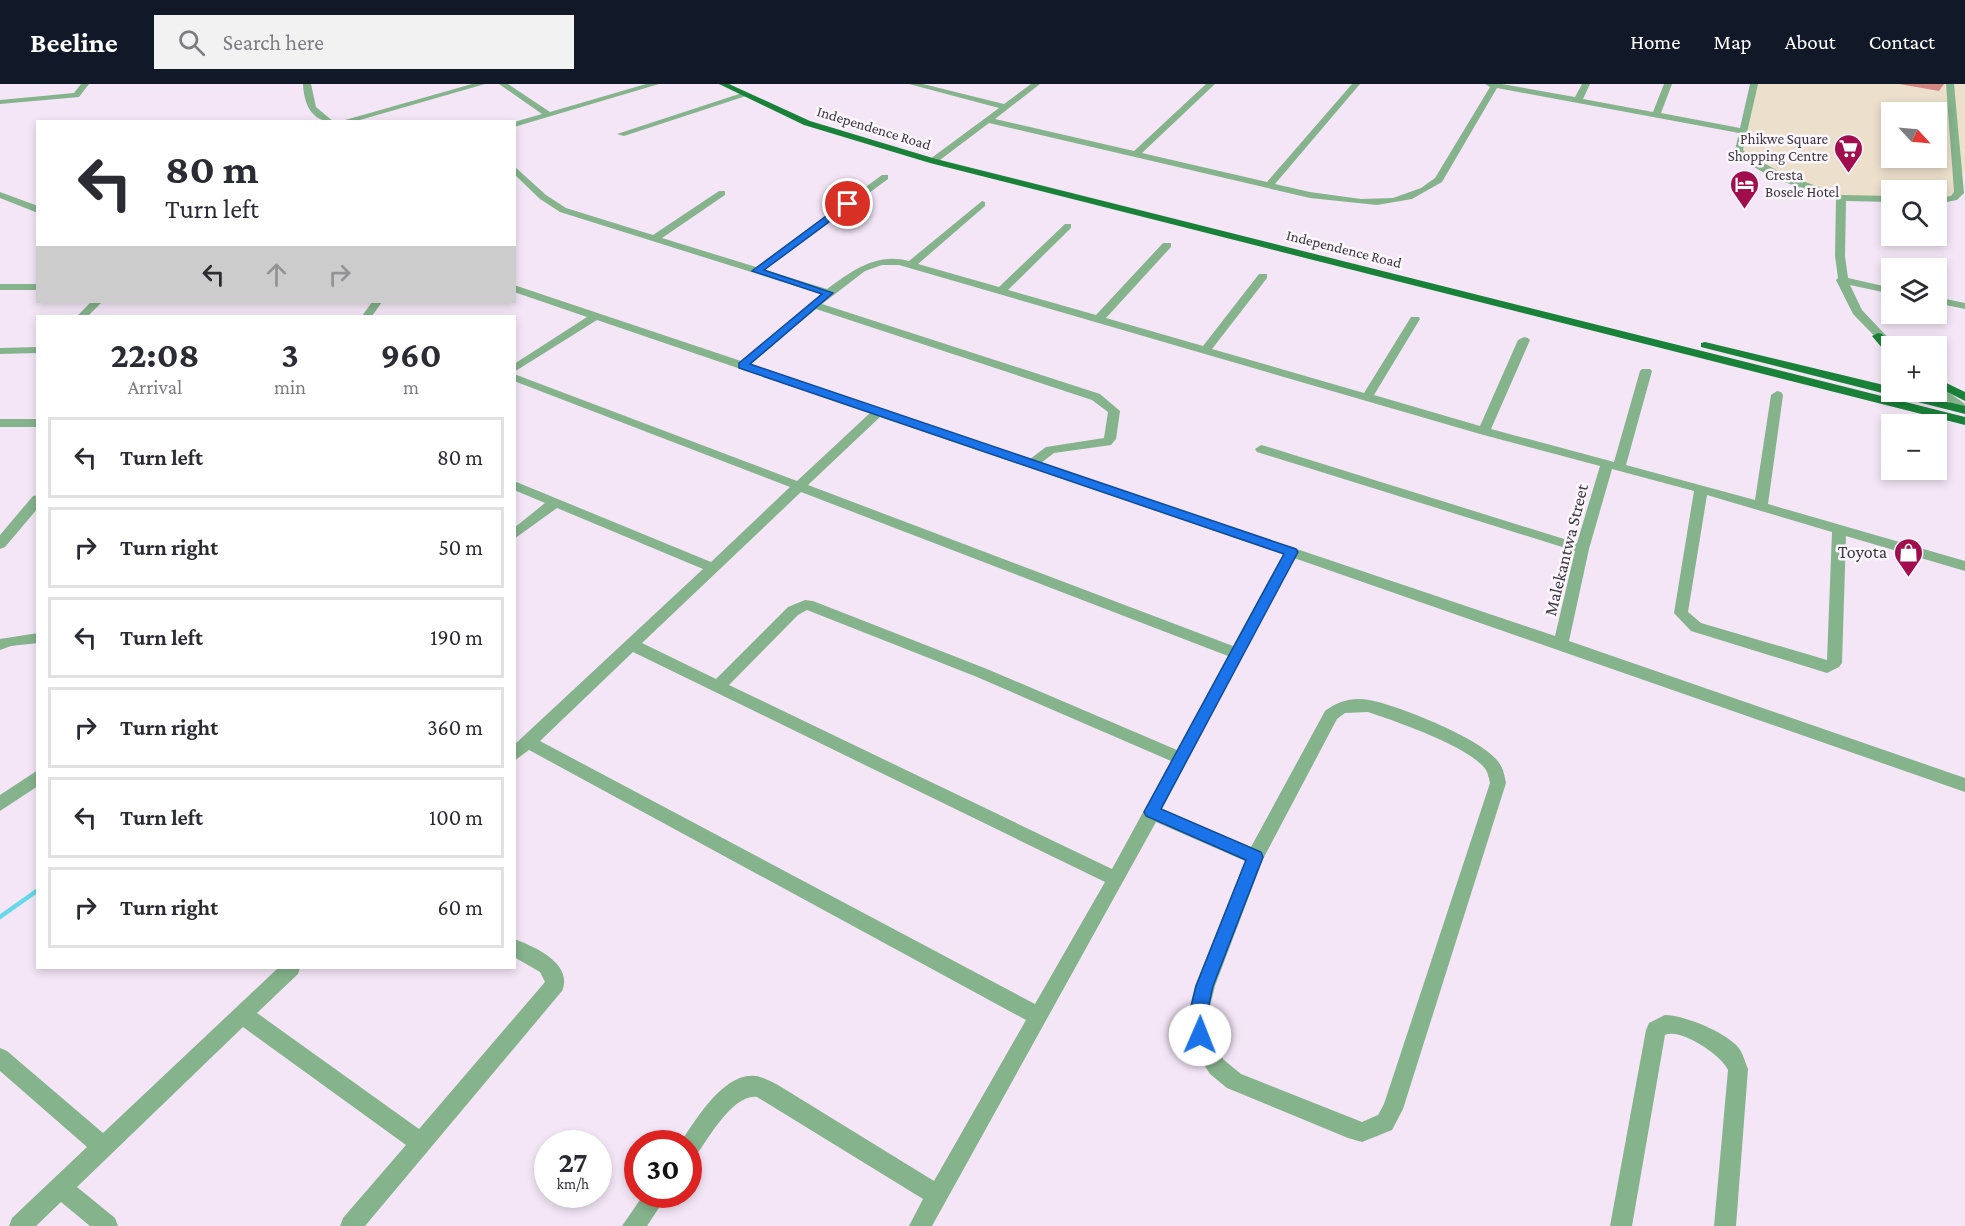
<!DOCTYPE html>
<meta charset="utf-8">
<style>
body{margin:0;font-family:"Crimson Pro",serif;background:#f2f2f3;color:#2b2b33;height:100vh;display:flex;flex-direction:column;font-size:22px;white-space:nowrap}
*{box-sizing:border-box;margin:0}
p{font-size:20px;color:#7c7c81}
.icon{flex:none;width:33px;height:33px;fill:none;stroke:currentColor;stroke-width:2;stroke-linecap:round;stroke-linejoin:round}
.map{position:relative;flex:1;overflow:hidden}
.drawer{position:absolute;left:36px;top:231px;width:480px;height:654px;display:flex;flex-direction:column;background:#fff;border-radius:0px;box-shadow:0 3px 9px #0003}
.drawer>*{flex:none}
.hud{position:absolute;left:36px;top:36px;width:480px;height:183px;border-radius:0px;box-shadow:0 3px 9px #0003;background:#fff;color:#2b2b33;overflow:hidden}
.needle{width:39px;rotate:116deg}
.fabs{position:absolute;left:1881px;top:18px;display:grid;gap:12px}
.fabs a{display:grid;place-items:center;width:66px;height:66px;border-radius:0px;background:#fff;box-shadow:0 3px 9px #0003;font-size:30px}
.speed{position:absolute;left:534px;top:1046px;display:flex;gap:12px;font-size:30px;font-weight:700;text-align:center}
.speed>*{display:grid;place-content:center;width:78px;height:78px;border-radius:50%;background:#fff;box-shadow:0 3px 9px #0003;line-height:1}
.speed small{font-size:15px;font-weight:400}
.speed .limit{border:9px solid #d22;background:#fff;color:#111}
.pin{position:absolute;display:grid;place-items:center;width:51px;height:51px;color:#fff;margin:-26px;border:3px solid #fff;border-radius:50%;box-shadow:0 2px 6px #0007}
.me{position:absolute;width:66px;margin:-33px;rotate:1deg;stroke-linejoin:round;filter:drop-shadow(0 0 4px #0008)}
.turn{display:flex;align-items:center;gap:21px;height:126px;padding:0 30px;font-size:27px}
.turn .icon{width:78px;height:78px;stroke-width:2.5}
.turn b{display:block;font-size:42px;line-height:51px}
.lanes{display:flex;align-items:center;height:57px;padding:0 30px;background:#0003;justify-content:center;gap:30px;direction:ltr}
.lanes .off{opacity:.35}
.eta{display:flex;justify-content:space-evenly;align-items:center;height:102px;text-align:center}
.eta b{font-size:36px;font-weight:700;line-height:42px}
ul{padding:0;list-style:none}
li{display:flex;align-items:center;gap:18px;height:81px;margin:0 12px 9px;padding:0 18px;border:3px solid #e1e1e2;border-radius:0px}
li div{flex:1}
li b{display:block;font-size:22px}
li em{font-style:normal}
header{display:flex;align-items:center;gap:36px;box-sizing:border-box;height:84px;padding:0 30px;background:#111827;color:#fff}
header strong{font-size:28px}
nav{display:flex;gap:33px;margin-inline-start:auto;font-size:21px}
.search{width:420px;height:54px;background:#f2f2f3;display:flex;align-items:center;gap:15px;box-sizing:border-box;padding:0 21px;border-radius:0px;color:#7c7c81;font-size:22px}
.map>svg:first-child{display:block}
.commercial{fill:#ece0cc;fill-rule:evenodd}
.lines{fill:none;stroke-linecap:round;stroke-linejoin:round}
.stream{stroke:#64d9e9;stroke-width:4.5}
.minor{fill:#85b38c;fill-rule:evenodd}
.major{fill:#198138;fill-rule:evenodd}
.wall{fill:#d48883}
.route{fill:#1a73e8;stroke:#114b97;stroke-width:1.5}
.labels{text-anchor:middle;stroke-width:5;stroke-linejoin:round;paint-order:stroke}
.far-street-label{font-size:15px;fill:#3b363d;stroke:#fcf7fd}
.far-poi-label{font-size:15px;fill:#3b363d;stroke:#fcf7fd;text-anchor:end}
.street-label{font-size:18px;fill:#3b363d;stroke:#fcf7fd}
.poi-label{font-size:18px;fill:#3b363d;stroke:#fcf7fd;text-anchor:end}
</style>
<header>
<strong>Beeline</strong>
<div class="search"><svg class="icon" aria-label="search" viewBox="0 0 24 24"><circle cx="10" cy="10" r="6"/><path d="M15 15l6 6"/></svg>Search here</div>
<nav><a>Home</a><a>Map</a><a>About</a><a>Contact</a></nav>
</header>
<div class="map">
<svg width="1965" height="1142" viewBox="0 0 1965 1142">
<rect width="100%" height="100%" fill="#f4e6f7"/>
<path class="commercial" d="M1754,0H1965V89L1957,88L1959,109L1949,115H1937L1936,106H1892L1891,115L1841,114L1743,73V47ZM1892,28H1936V74H1892Z"/>
<g class="lines">
<path class="stream" d="M0,833L38,806"/>
<path class="minor" d="M81,0H89L79,13L0,20V16L74,9Z
M303,0H311L316,23L334,38C312,38 304,21 303,0Z
M472,0H485L353,38H338Z
M499,0H508L550,28L646,0H659L514,43V38L542,30Z
M909,0H923L1004,20L1031,0H1040L995,35L1134,67L1206,0H1215L1142,69L1267,98L1352,0H1360L1275,100L1310,108L1361,115L1393,114L1421,104L1435,94L1490,3L1485,0H1502L1575,13L1582,0H1590L1583,15L1653,28L1664,0H1672L1661,29L1740,44L1750,0H1758L1743,66L1748,71L1788,92L1842,111L1892,112V118L1846,117L1845,172L1848,194L1892,204V210L1850,201L1862,226L1896,262H1892V266L1887,265L1853,230L1836,196L1838,194L1835,172L1836,115C1805,105 1754,92 1735,66L1739,49L1497,4L1442,98L1412,115L1377,121L1310,114L989,39L936,79H930V75L999,24Z
M1946,0H1954L1964,109L1957,116L1936,120V114L1951,112L1954,108Z
M742,9L749,11L624,52L617,50Z
M514,82L546,111L566,124L653,151L719,107H725V111L662,154L756,183L882,91H888V95L765,186L827,205C852,187 876,168 909,177L982,117L985,118V122L918,180L999,203L1065,140H1071V144L1008,206L1096,231L1163,159H1171V163L1106,234L1203,262L1259,190H1267V194L1212,265L1364,309L1411,233H1419L1420,235L1374,311L1480,342L1518,256L1524,253L1528,254L1530,256L1491,345L1614,378L1640,287L1642,285H1650L1652,287L1626,381L1755,416L1771,311L1777,307L1781,308L1783,311L1768,420L1965,477V487L1846,452L1842,579L1839,583L1827,589L1691,547L1674,529L1694,407L1612,385L1589,465L1569,557L1965,694V708L1294,474L1162,725L1251,763L1325,627C1338,617 1353,613 1369,616C1398,621 1476,653 1495,674C1503,682 1504,689 1506,699L1403,1025L1392,1046L1362,1058L1348,1054L1227,1004L1210,990L1193,963L1186,938L1195,902L1245,777L1156,738L932,1142H909L923,1115L757,1013C732,1010 708,1056 695,1073L688,1076V1059H680C695,1037 724,987 756,992C763,993 771,998 778,1001L934,1097L1026,936L529,666L514,677V661L703,485L557,424L514,455V444L545,419L514,406V397L711,478L790,403L514,297V290L797,397L870,329L597,236L514,288V280L587,233L514,208V201L741,277L821,210L560,128L540,115L514,90ZM882,181H899L1480,350L1600,382L1577,459L1265,362L1261,361L1255,365L1257,368L1575,467L1555,552L1041,379L1054,369L1111,361L1116,355L1120,327L1100,310L822,220L865,187ZM816,225L1092,316L1108,328L1104,354L1046,363L1030,375L751,280ZM880,333L1283,470L1233,562L808,401ZM801,408L1228,572L1177,666L987,585L813,517L805,516L788,523L716,595L642,559ZM1707,411L1832,448L1827,576L1701,539L1688,528ZM807,526L977,593L1171,677L1112,785L729,601L798,531ZM633,568L1105,798L1035,920L540,657ZM1368,628C1395,637 1471,663 1486,686C1488,690 1489,694 1490,699L1384,1020L1378,1031L1362,1038L1241,990L1224,976L1212,958L1206,938L1215,902L1263,775L1337,635L1345,629Z
M0,108L38,122V129L0,114Z
M0,200H38V206H0Z
M1936,213L1965,219V225L1936,219Z
M91,218H102L88,232H77Z
M372,218H382L372,232H362Z
M38,263V269L0,270V264Z
M1936,299L1965,320V330L1935,308Z
M0,335H38V343H0Z
M38,411V424L5,463L0,465V451L33,412Z
M38,549V559L11,562L0,566V555Z
M38,686V702L0,727V711Z
M514,855C534,862 574,880 562,907L365,1142H340L343,1134L406,1061L243,943L77,1103L115,1134L118,1142H90L61,1118L36,1142H9L12,1134L87,1063L0,987V964L7,967L103,1049L278,884H300L298,890L257,929L419,1045L545,898L540,888L514,873Z
M1665,931C1684,931 1725,948 1738,963C1743,969 1745,978 1748,985L1736,1142H1714L1728,986C1721,971 1681,944 1665,951L1632,1142H1610L1646,946L1649,939Z
M644,1110H668L647,1142H622Z"/>
<path class="major" d="M719,0H729L810,37L936,75L1965,333V341L930,79L804,41Z
M1878,249L1882,250L1893,262L1892,272L1888,271L1872,252Z
M1705,258L1892,303V308H1905L1965,322V330L1701,263V259Z
M1936,294L1965,308V317L1936,302Z"/>
</g>
<path class="wall" d="M1899,0H1944L1939,7Z"/>
<path class="route" d="M845,118L853,120L764,186L833,209L750,280L1296,465L1298,468L1161,725L1261,768L1263,773L1213,902L1205,939L1209,951L1206,957L1200,960L1193,957L1187,939L1196,902L1246,776L1146,732L1144,728L1284,470L739,284V279L822,210L752,187Z"/>
<defs>
<symbol id="supermarket-pin" viewBox="-11 -11 22 30"><path d="M0 17L-7.5 6A9.5 9.5 0 1 1 7.5 6Z" fill="#a20d4e" stroke="#fcf7fd"/><path d="M-6-5.5h2.5l.6 2H6L4.5 2H-2.5L-4.4-4H-6ZM-1.5 3.2a1.3 1.3 0 1 0 .1 0ZM3 3.2a1.3 1.3 0 1 0 .1 0Z" fill="#fff"/></symbol>
<symbol id="hotel-pin" viewBox="-11 -11 22 30"><path d="M0 17L-7.5 6A9.5 9.5 0 1 1 7.5 6Z" fill="#a20d4e" stroke="#fcf7fd"/><path d="M-6-4.5h1.5V1H6V5H4.5V3h-9V5H-6ZM-4 0a1.8 1.8 0 1 1 3.6 0ZM.5 0V-2.5h3Q6-2.5 6 0Z" fill="#fff"/></symbol>
<symbol id="shop-pin" viewBox="-11 -11 22 30"><path d="M0 17L-7.5 6A9.5 9.5 0 1 1 7.5 6Z" fill="#a20d4e" stroke="#fcf7fd"/><path d="M-5-2.5h2.3a2.7 3.5 0 0 1 5.4 0H5L5.5 6h-11ZM-1.5-2.5h3a1.5 2.3 0 0 0-3 0Z" fill="#fff"/></symbol>
</defs>
<g fill-rule="evenodd">
<use href="#supermarket-pin" x="1832" y="48" width="33" height="45"/>
<use href="#hotel-pin" x="1728" y="84" width="33" height="45"/>
<use href="#shop-pin" x="1892" y="452" width="33" height="45"/>
</g>
<g class="labels">
<g class="far-street-label">
<text transform="translate(874 44) rotate(17)" y="5">Independence Road</text>
<text transform="translate(1344 165) rotate(14)" y="5">Independence Road</text>
</g>
<g class="far-poi-label">
<text x="1828" y="60">Phikwe Square<tspan x="1828" dy="17">Shopping Centre</tspan></text>
<text x="1765" y="96" text-anchor="start">Cresta<tspan x="1765" dy="17">Bosele Hotel</tspan></text>
</g>
<g class="street-label">
<text transform="translate(1566 466) rotate(-76)" y="6">Malekantwa Street</text>
</g>
<g class="poi-label">
<text x="1887" y="474">Toyota</text>
</g>
</g>
</svg>
<div class="fabs">
<a><svg class="needle" viewBox="-14 -14 28 28"><path d="M0-13l5 13h-10z" fill="#e53935"/><path d="M0 13l5-13h-10z" fill="#7c7c81"/></svg></a>
<a><svg class="icon" aria-label="search" viewBox="0 0 24 24"><circle cx="10" cy="10" r="6"/><path d="M15 15l6 6"/></svg></a>
<a><svg class="icon" aria-label="layers" viewBox="0 0 24 24"><path d="M12 4l9 5-9 5-9-5zM3 14l9 5 9-5"/></svg></a>
<a>+</a>
<a>−</a>
</div>
<div class="speed"><div>27<small>km/h</small></div><div class="limit">30</div></div>
<div class="pin" style="left:848px;top:120px;background:#d93025"><svg class="icon" aria-label="arrive" viewBox="0 0 24 24"><path d="M6 21V4h12l-3 4 3 4H6"/></svg></div>
<svg class="me" style="left:1200px;top:951px" viewBox="-20 -20 40 40"><circle r="19" fill="#fff"/><path d="M0-13L10 11 0 6-10 11z" fill="#1a73e8"/></svg>
<div class="hud">
<div class="turn"><svg class="icon" aria-label="left" viewBox="0 0 24 24"><path d="M17 20v-9H6M10 6l-5 5 5 5"/></svg><div><b>80 m</b>Turn left</div></div>
<div class="lanes"><svg class="icon" aria-label="left" viewBox="0 0 24 24"><path d="M17 20v-9H6M10 6l-5 5 5 5"/></svg><svg class="icon off" aria-label="ahead" viewBox="0 0 24 24"><path d="M12 20V5M6 11l6-6 6 6"/></svg><svg class="icon off" aria-label="right" viewBox="0 0 24 24"><path d="M7 20v-9h11M14 6l5 5-5 5"/></svg></div>
</div>
<section class="drawer">
<div class="eta">
<div><b>22:08</b><p>Arrival</p></div>
<div><b>3</b><p>min</p></div>
<div><b>960</b><p>m</p></div>
</div>
<ul>
<li><svg class="icon" aria-label="left" viewBox="0 0 24 24"><path d="M17 20v-9H6M10 6l-5 5 5 5"/></svg><div><b>Turn left</b></div><em>80 m</em></li>
<li><svg class="icon" aria-label="right" viewBox="0 0 24 24"><path d="M7 20v-9h11M14 6l5 5-5 5"/></svg><div><b>Turn right</b></div><em>50 m</em></li>
<li><svg class="icon" aria-label="left" viewBox="0 0 24 24"><path d="M17 20v-9H6M10 6l-5 5 5 5"/></svg><div><b>Turn left</b></div><em>190 m</em></li>
<li><svg class="icon" aria-label="right" viewBox="0 0 24 24"><path d="M7 20v-9h11M14 6l5 5-5 5"/></svg><div><b>Turn right</b></div><em>360 m</em></li>
<li><svg class="icon" aria-label="left" viewBox="0 0 24 24"><path d="M17 20v-9H6M10 6l-5 5 5 5"/></svg><div><b>Turn left</b></div><em>100 m</em></li>
<li><svg class="icon" aria-label="right" viewBox="0 0 24 24"><path d="M7 20v-9h11M14 6l5 5-5 5"/></svg><div><b>Turn right</b></div><em>60 m</em></li>
</ul>
</section>
</div>
